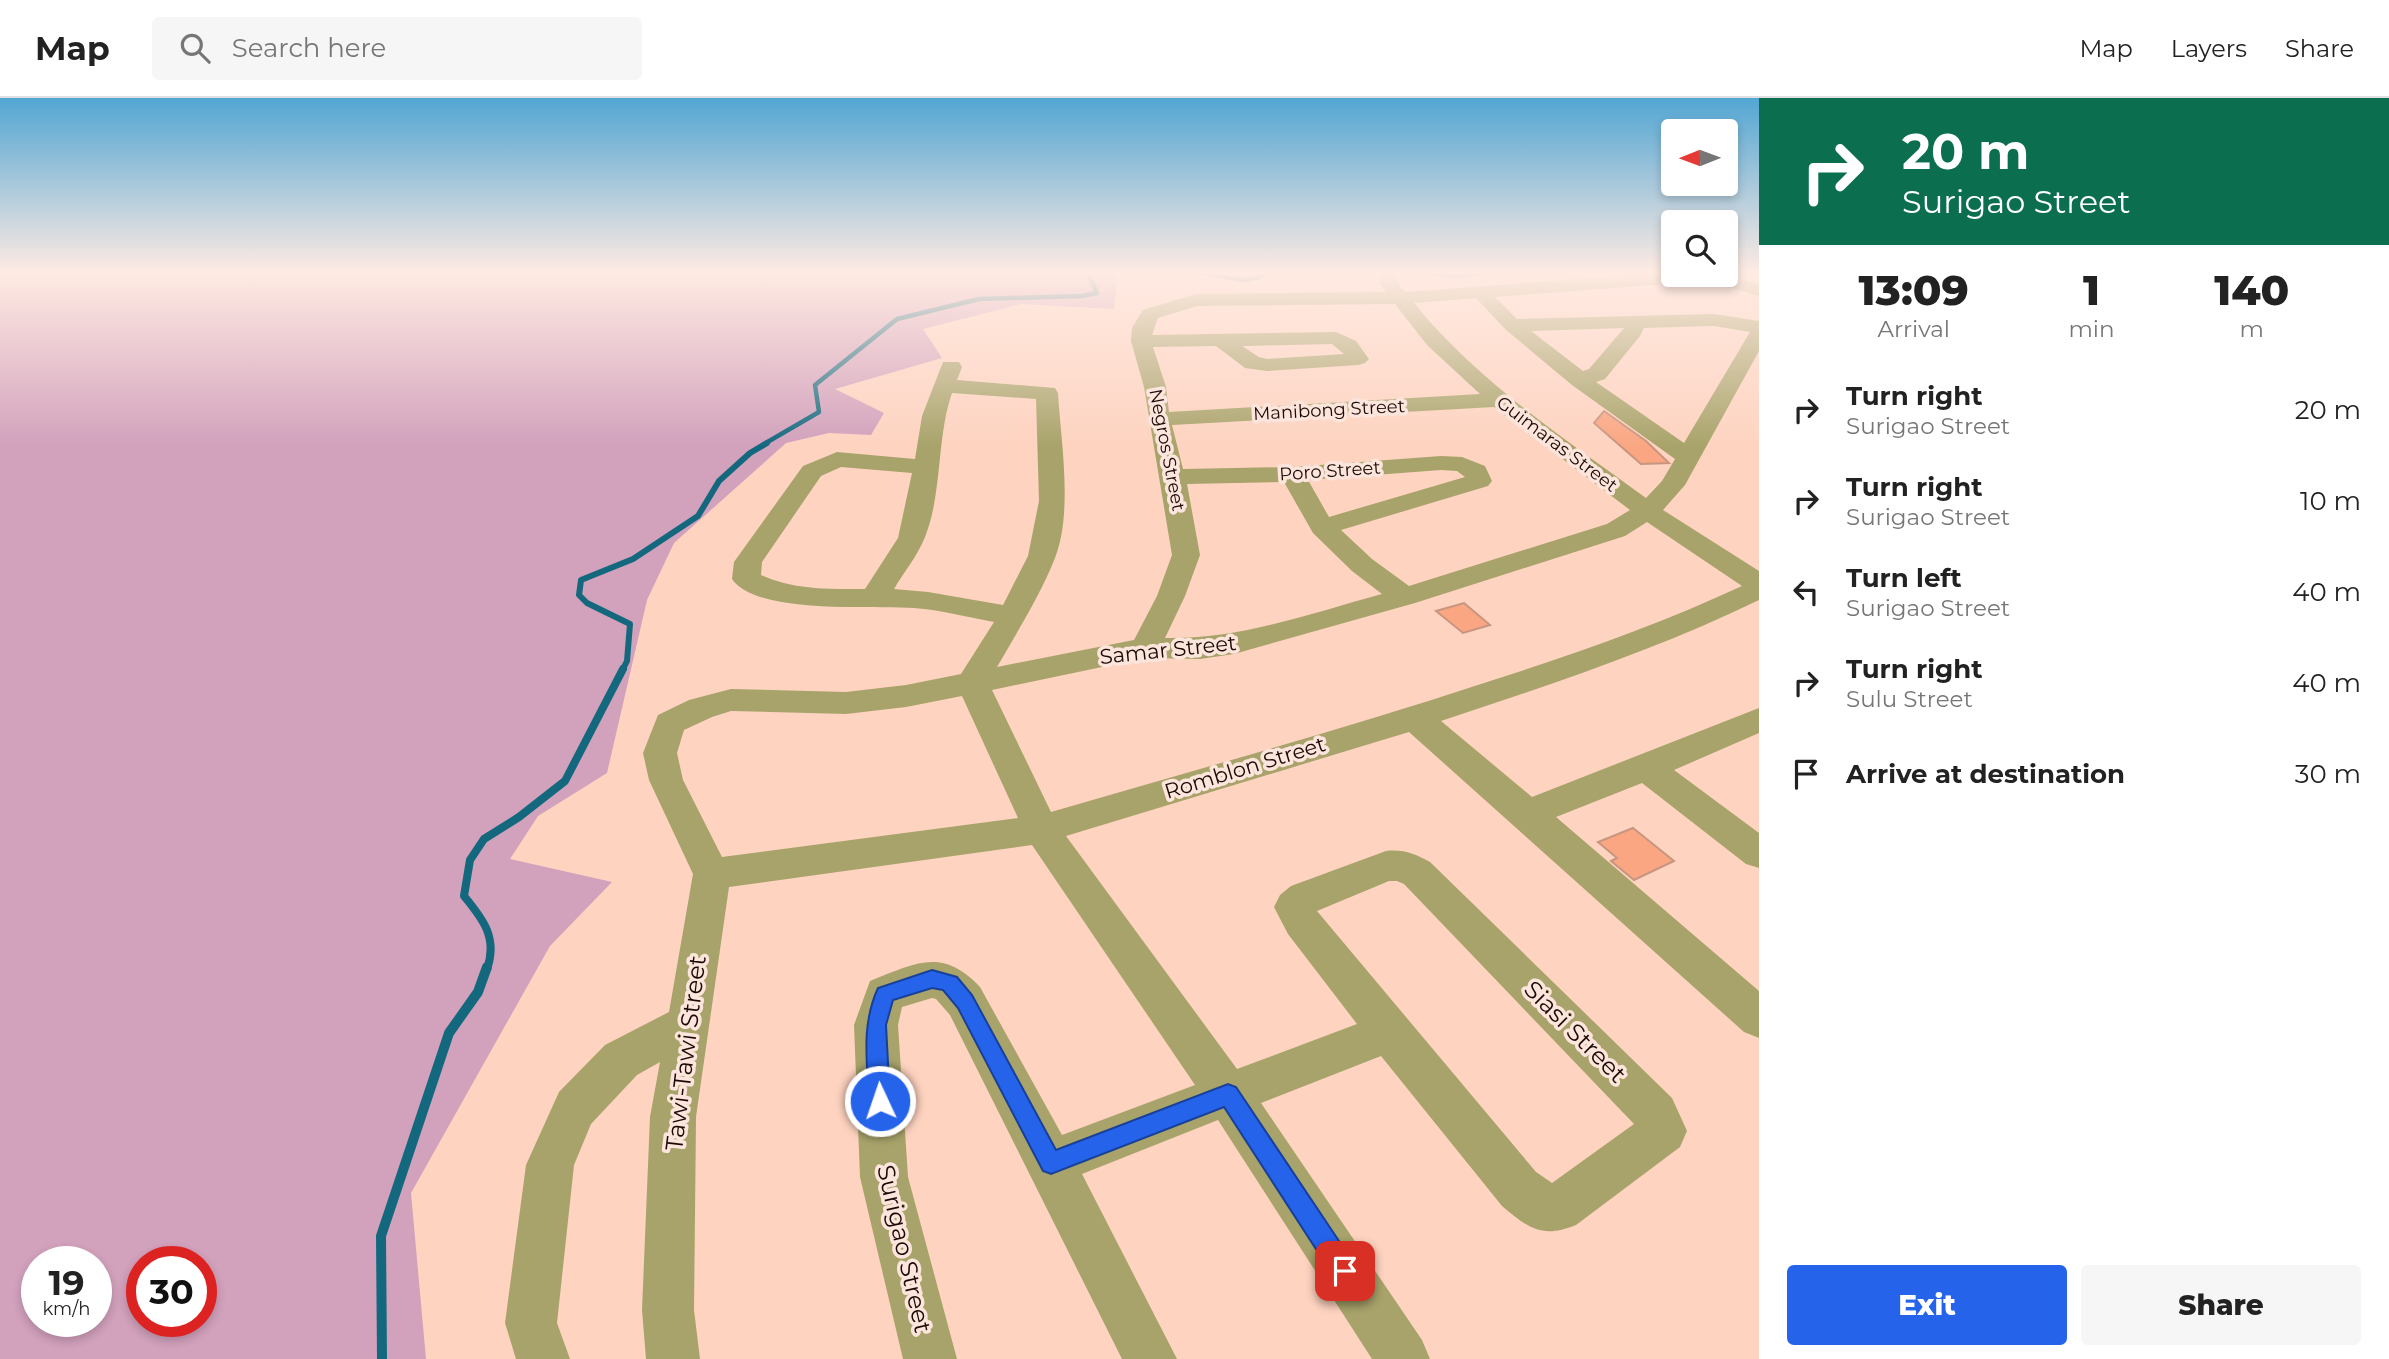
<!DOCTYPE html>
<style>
body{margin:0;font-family:Montserrat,sans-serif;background:#f6f6f6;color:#222;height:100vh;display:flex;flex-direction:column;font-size:26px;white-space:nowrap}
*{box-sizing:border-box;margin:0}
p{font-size:23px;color:#767676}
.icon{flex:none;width:38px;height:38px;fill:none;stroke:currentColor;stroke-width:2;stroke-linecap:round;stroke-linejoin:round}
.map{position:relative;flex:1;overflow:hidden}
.panel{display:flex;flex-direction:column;background:#fff;width:630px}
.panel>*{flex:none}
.hud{background:#0b6e4f;color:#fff;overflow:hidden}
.needle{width:46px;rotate:269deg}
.buttons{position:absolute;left:1661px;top:21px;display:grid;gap:14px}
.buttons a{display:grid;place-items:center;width:77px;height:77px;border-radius:7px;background:#fff;box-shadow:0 4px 10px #0003;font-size:35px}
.speed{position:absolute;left:21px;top:1148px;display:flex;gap:14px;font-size:35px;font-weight:700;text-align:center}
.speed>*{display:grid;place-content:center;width:91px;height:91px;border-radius:50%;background:#fff;box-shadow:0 4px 10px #0003;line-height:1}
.speed small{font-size:18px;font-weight:400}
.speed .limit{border:10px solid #d22;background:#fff;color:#111}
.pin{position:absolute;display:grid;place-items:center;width:60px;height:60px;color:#fff;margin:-30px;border-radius:14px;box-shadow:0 4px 10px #0006}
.me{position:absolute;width:77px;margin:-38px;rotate:357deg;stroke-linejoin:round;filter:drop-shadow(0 0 5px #0008)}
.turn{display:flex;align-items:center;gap:24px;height:147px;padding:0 28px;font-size:32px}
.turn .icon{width:91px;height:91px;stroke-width:2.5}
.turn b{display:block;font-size:49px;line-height:60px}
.eta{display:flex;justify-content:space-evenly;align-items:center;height:119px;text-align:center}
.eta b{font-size:42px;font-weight:800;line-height:49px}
.primary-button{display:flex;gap:14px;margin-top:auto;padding:14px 28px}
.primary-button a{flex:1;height:80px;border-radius:7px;background:#2563eb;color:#fff;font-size:28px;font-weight:800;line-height:80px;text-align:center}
.primary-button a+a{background:#f6f6f6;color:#222}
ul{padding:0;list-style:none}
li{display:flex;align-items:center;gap:21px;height:91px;padding:0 28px}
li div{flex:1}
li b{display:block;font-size:26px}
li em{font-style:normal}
header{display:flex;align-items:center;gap:42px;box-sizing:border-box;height:98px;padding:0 35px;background:#fff;border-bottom:2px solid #e0e0e0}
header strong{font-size:33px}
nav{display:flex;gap:38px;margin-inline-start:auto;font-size:24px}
.search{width:490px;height:63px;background:#f6f6f6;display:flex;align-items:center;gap:18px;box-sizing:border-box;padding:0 24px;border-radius:7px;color:#767676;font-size:26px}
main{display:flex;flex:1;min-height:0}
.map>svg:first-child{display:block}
.green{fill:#d2a1bc;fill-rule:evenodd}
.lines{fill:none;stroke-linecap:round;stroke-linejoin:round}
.stream-far3{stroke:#14687e;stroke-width:4.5}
.stream-far2{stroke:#14687e;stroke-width:6}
.stream-far1{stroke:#14687e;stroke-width:8}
.stream{stroke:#14687e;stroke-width:10}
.building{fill:#faa682;stroke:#c8957f;stroke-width:2}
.minor{fill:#a8a36a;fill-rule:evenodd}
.route{fill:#2563eb;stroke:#184099;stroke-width:2}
.labels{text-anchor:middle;stroke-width:7;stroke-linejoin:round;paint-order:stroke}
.far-street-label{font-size:18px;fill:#1b0903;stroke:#fce5dc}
.street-label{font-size:21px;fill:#1b0903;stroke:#fce5dc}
.near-street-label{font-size:24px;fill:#1b0903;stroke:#fce5dc}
</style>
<header>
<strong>Map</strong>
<div class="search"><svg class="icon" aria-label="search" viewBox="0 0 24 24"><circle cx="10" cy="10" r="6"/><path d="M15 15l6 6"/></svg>Search here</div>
<nav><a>Map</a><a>Layers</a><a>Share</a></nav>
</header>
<main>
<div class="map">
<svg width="1759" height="1261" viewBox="0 0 1759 1261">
<rect width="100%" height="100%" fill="#fed3c0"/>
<path class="green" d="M0,173H1118L1114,211L1021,206L923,231L942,260L835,291L884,315L871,337L829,335L786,345L674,445L647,502L607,675L538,718L510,761L612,784L550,848L411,1095L426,1261H0ZM37,1164H96V1223H37ZM142,1164H201V1223H142Z"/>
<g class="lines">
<path class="stream-far3" d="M1190,173L1243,182L1261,179L1263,173
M1415,173L1456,178L1480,175L1478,173
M764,346L819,314L815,287L897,221L979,201L1082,198L1097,195L1087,173"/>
<path class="stream-far2" d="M622,573L627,563L630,526L587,505L579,497L581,482L633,461L698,418L719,383L750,355L767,345"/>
<path class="stream-far1" d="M487,871C498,840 483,821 464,798L470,762L484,741L519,719L565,683L623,571"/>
<path class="stream" d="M382,1261L381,1138L449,935L478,894L487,869"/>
</g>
<path class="building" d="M1604,313L1646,343L1669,365L1641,366L1594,325Z
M1464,505L1490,527L1463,535L1436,513Z
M1633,730L1674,763L1634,782L1611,763L1617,760L1598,744Z"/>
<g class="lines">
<path class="minor" d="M1377,173H1395L1398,185L1405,194L1673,174V177H1724L1759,186V198L1718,186L1693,184L1495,199L1517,221L1714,216L1759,223V253L1685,387L1663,412L1759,473V502C1656,552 1549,587 1441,623L1532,699L1759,610V635L1674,672L1759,735V770L1746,766L1642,685L1556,719L1759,893V940L1744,934L1409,634L1066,738L1237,971L1357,926L1288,836L1274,809L1280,797L1291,788L1386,753C1404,751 1415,756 1430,764L1672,1000L1687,1033L1680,1049L1576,1127C1542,1141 1528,1130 1502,1108L1381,958L1261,1005L1422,1242L1430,1261H1372L1218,1022L1082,1076L1177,1261H1122L950,917L936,901L932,900L902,909L898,927L908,1079L957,1261H903L860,1079L854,927L870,883C916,865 942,849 980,889L1062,1037L1195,987L1032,747L729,789L696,1019L694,1212L700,1261H646L642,1212L650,1019L660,964L637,977L591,1026L574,1067L557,1225L570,1261H516L505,1225L526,1067L559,994L605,947L669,914L693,776L649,682L643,655L658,617L689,602L731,591L846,594L906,587L961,576L994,524C967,519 941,512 914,510C874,507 756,517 732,481L734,464L803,368L837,354L915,361L922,318L943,264H959L962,269L957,282L1055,290L1058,295C1061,344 1073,414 1055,460C1040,498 1017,534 997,569L1134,542L1157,498L1172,457L1144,289L1131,243L1132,230L1143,212L1196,196L1386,194L1380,186ZM1476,200L1505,231L1572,287L1675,361L1662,383L1646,400C1564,340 1478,284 1414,205ZM1395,206L1427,247L1480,296L1169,314L1166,289L1153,249L1216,248L1245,270L1267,273L1358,267L1365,265L1369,261L1356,243L1336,234L1152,237L1158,220L1197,208ZM1714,228L1750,234L1684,345L1596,284L1605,281L1640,238L1644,230ZM1624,230L1589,271L1583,273L1531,233ZM1332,246L1344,256L1267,261L1259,259L1242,248ZM952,295L1036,301L1039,403L1028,458L1003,507L928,494L894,491C904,474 918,457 925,439C943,393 936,342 952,295ZM1494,309L1630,412L1607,426L1409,488L1372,461L1341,432L1488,388L1492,383L1485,368L1462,359L1441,358L1292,369L1183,371L1172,327ZM841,369L912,375L898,440L865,491C829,491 794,492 761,477L762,464L821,378ZM1441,372L1457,373L1465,379L1329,419L1308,382ZM1284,384L1313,435L1352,473L1382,496C1311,515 1240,542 1165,540L1185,498L1200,457L1187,386ZM1647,424L1742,488C1658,527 1572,557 1484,585C1341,632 1195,672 1051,714L992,592L1145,560L1200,561L1234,556L1415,505L1625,438ZM962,598L1018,720L722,759L683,682L677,655L684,632L712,619L731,613L846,616L906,609ZM1389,783H1397L1404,786L1634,1026L1552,1085L1536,1074L1317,813Z"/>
</g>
<linearGradient id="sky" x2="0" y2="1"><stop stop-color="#52a6d3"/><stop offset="0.5" stop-color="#ffebe3"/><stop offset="1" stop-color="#ffebe3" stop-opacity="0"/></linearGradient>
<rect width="1759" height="349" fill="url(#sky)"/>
<path class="route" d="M932,872L957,879L972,897L1056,1052L1228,986L1236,989L1353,1164L1357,1173L1353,1182L1345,1185L1336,1182L1224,1009L1051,1076L1043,1073L958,910L943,892L932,890L893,902L886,927L890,1003L887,1011L880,1014L872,1011L869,1003C867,963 861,927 878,890Z"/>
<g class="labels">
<g class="far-street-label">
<text transform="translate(1329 312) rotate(-3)" y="6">Manibong Street</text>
<text transform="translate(1557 346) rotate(37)" y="6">Guimaras Street</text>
<text transform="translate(1167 352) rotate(79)" y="6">Negros Street</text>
<text transform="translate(1330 373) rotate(-4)" y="6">Poro Street</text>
</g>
<g class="street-label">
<text transform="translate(1168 552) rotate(-6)" y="7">Samar Street</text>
<text transform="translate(1245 670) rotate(-17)" y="7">Romblon Street</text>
</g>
<g class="near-street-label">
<text transform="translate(1575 934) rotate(45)" y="8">Siasi Street</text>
<text transform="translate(686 955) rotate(-83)" y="8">Tawi-Tawi Street</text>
<text transform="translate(904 1151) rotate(77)" y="8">Surigao Street</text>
</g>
</g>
</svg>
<div class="buttons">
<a><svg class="needle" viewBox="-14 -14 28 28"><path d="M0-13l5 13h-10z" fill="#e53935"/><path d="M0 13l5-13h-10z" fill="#767676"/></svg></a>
<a><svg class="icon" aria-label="search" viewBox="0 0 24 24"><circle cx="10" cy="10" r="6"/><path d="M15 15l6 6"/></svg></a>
</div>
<div class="speed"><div>19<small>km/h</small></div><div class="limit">30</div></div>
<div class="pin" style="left:1345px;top:1173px;background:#d93025"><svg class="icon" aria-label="arrive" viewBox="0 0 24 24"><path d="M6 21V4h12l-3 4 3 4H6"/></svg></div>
<svg class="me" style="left:880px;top:1003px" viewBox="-20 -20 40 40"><circle r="17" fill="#2563eb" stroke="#fff" stroke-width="3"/><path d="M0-11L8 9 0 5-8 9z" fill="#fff"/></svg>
</div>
<section class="panel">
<div class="hud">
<div class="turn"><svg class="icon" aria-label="right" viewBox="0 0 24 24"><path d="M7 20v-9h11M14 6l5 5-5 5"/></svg><div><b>20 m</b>Surigao Street</div></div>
</div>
<div class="eta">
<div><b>13:09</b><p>Arrival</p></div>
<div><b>1</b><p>min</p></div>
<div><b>140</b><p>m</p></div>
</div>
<ul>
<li><svg class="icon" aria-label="right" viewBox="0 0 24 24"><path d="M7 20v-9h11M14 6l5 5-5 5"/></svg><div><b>Turn right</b><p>Surigao Street</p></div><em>20 m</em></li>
<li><svg class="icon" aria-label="right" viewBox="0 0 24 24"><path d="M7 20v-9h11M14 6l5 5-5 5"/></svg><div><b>Turn right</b><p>Surigao Street</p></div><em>10 m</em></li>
<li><svg class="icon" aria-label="left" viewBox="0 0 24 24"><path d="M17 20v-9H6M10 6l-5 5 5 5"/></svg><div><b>Turn left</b><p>Surigao Street</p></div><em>40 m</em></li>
<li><svg class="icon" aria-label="right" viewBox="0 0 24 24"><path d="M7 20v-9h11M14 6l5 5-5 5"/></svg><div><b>Turn right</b><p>Sulu Street</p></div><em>40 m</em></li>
<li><svg class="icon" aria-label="arrive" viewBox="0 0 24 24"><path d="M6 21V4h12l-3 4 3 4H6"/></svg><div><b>Arrive at destination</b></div><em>30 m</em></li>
</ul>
<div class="primary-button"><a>Exit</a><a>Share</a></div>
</section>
</main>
